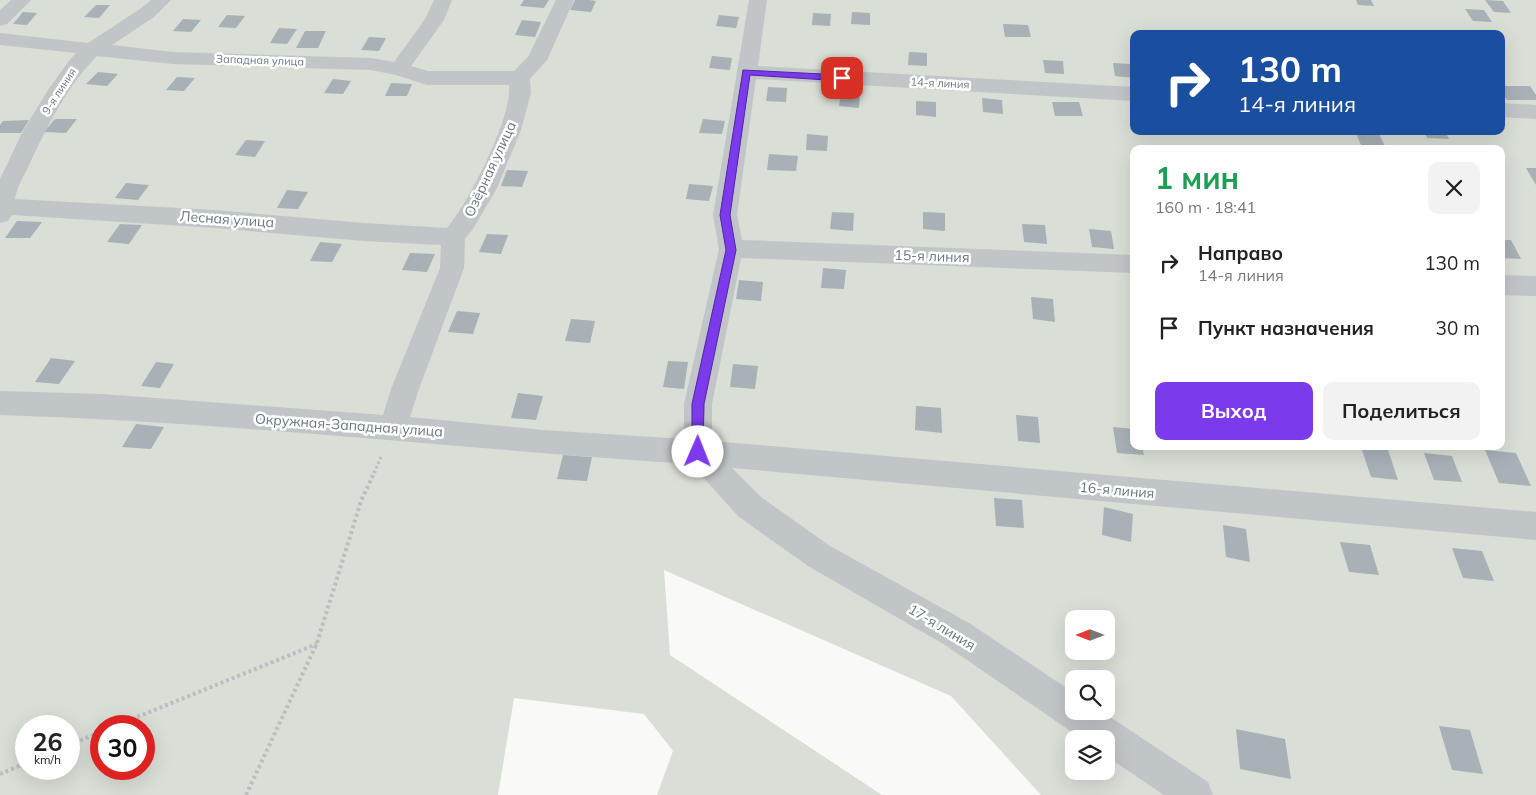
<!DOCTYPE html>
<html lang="ru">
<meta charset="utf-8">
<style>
body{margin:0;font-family:Mulish,sans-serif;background:#f2f2f2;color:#222;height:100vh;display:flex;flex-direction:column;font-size:19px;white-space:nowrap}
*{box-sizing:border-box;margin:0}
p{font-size:16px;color:#767676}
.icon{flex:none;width:28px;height:28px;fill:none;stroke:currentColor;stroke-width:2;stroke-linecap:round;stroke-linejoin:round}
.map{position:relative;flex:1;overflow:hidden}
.drawer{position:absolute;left:1130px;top:145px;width:375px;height:305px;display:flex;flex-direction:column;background:#fff;border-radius:10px;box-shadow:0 5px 20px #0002}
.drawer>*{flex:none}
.banner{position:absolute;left:1130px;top:30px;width:375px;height:105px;border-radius:10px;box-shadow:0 5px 20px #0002;background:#1a4fa0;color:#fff;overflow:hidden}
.needle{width:32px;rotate:270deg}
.tools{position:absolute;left:1065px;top:610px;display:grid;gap:10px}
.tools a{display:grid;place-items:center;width:50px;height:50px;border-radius:10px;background:#fff;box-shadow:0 5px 20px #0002;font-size:25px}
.speed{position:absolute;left:15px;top:715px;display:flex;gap:10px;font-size:25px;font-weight:700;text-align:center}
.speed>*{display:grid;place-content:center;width:65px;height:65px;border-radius:50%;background:#fff;box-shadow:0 5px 20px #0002;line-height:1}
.speed small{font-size:12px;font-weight:400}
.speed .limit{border:8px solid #d22;background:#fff;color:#111}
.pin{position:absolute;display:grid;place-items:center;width:42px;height:42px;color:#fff;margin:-21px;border-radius:10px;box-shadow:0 2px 8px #0006}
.me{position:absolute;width:55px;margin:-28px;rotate:1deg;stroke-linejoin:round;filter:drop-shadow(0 0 4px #0008)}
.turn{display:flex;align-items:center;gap:18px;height:105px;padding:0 25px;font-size:22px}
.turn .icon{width:65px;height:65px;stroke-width:2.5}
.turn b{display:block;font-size:35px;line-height:42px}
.round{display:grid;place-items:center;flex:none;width:52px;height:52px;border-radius:10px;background:#f2f2f2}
.headline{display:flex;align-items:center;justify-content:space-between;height:85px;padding:0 25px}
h1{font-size:30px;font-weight:700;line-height:38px;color:#1e9e55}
.primary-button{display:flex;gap:10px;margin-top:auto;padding:10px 25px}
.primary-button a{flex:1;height:58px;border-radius:10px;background:#7c3aed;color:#fff;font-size:20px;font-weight:700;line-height:58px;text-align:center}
.primary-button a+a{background:#f2f2f2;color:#222}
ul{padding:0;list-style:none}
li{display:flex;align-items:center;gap:15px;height:65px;padding:0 25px}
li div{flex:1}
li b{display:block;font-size:19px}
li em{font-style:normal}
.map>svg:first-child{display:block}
.green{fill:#d9ded6;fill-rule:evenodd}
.building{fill:#a8b1b6}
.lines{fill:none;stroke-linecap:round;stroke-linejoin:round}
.path-far1{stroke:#bbbec0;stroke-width:3;stroke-dasharray:2.5 2.5;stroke-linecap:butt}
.path{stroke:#bbbec0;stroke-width:4;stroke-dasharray:3 3;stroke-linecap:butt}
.minor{fill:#c0c5c8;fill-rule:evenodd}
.route{fill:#7c3aed;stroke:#51269a}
.labels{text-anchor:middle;stroke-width:5;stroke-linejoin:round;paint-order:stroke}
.far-street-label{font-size:11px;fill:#667780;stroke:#fff}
.street-label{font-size:14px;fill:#667780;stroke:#fff}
</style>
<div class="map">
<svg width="1536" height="795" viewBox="0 0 1536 795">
<rect width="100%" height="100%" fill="#f9f9f7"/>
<path class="green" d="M0,0H1536V795H1041L951,696L664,570L670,655L882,795H657L673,751L644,714L514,698L498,795H0ZM1134,34H1501V131H1134ZM1134,149H1501V446H1134ZM1074,619H1106V651H1074ZM1074,679H1106V711H1074ZM26,726H69V769H26ZM101,726H144V769H101ZM1074,739H1106V771H1074Z"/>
<path class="building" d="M524,0H549L544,8L520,6Z
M575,0H589L596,1L591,12L570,10Z
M1356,0H1371L1374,6L1358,5Z
M1485,0L1503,1L1511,13L1494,12Z
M96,5H110L99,18L84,17Z
M1465,9L1484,10L1492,22L1473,21Z
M23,12L37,13L27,25L13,24Z
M852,12L870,13V25L851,24Z
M813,13L831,14L830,26L812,25Z
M227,15L245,16L236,28L218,27Z
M719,15L739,17L736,28L716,26Z
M183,19L201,20L191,32L173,31Z
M522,20L541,22L535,37L515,35Z
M1003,24L1028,25L1031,37H1005Z
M279,28L297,29L287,44L270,43Z
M305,31H326L318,48H296Z
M369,37L386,38L379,51L361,50Z
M909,52L927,53V66L908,65Z
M712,56L732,58L730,70L709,68Z
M1043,60L1063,61L1064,74L1045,73Z
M1113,63L1132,64L1134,78L1115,76Z
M98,72L118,74L107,86L86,84Z
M177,77L195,78L184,91L166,90Z
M333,79L351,81L343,94L324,93Z
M391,83L412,84L407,96H385Z
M1501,86H1530L1536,95V100H1507L1501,92Z
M768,87L787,88L786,102L766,101Z
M841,92L860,93L859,108L839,106Z
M982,98L1002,100L1003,114L983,112Z
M916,101L936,102V117L916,115Z
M1052,102H1079L1083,116H1055Z
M55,119H77L66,133L44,132Z
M703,119L725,121L722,134L699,133Z
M29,120L21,133H0V125L3,121Z
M1203,131H1223L1224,135L1204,134Z
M1355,131L1378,132L1385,146L1361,145Z
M1424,131H1445L1449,139L1427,138Z
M807,134L828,136L827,151L806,150Z
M246,140L265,141L255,157L235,155Z
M769,154L798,156L796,171L767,170Z
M1526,168H1536V185Z
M507,170L528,171L522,187L501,186Z
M126,183L149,185L138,200L115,198Z
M689,184L713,186L709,201L686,199Z
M287,190L308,192L298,209L277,208Z
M832,212L854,213L853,231L830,229Z
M923,212L945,213V231L923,229Z
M17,221L42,222L30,238H5Z
M120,224L142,225L129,244L107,242Z
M1022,224L1045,225L1047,244L1024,242Z
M1089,229L1111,231L1114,249L1092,247Z
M487,234L508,235L501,254L479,252Z
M1501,240H1511L1521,259L1501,258Z
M320,242L342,244L332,262L310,261Z
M410,253L435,254L427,272L402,270Z
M823,268L846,270L844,289L821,288Z
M739,280L763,282L761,301L736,299Z
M1031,297L1053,299L1055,322L1033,319Z
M457,311L480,313L473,334L448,332Z
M571,319L595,321L590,343L565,341Z
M51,358L75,361L59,384L35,382Z
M668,361L688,362L684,389L663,387Z
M156,362L174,364L160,388L141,386Z
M733,364L758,366L755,389L730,387Z
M518,393L543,396L536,420L511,418Z
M916,406L941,408L942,433L915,430Z
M1016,415L1038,417L1040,443L1018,441Z
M136,424L164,427L151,449L122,447Z
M1113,427L1134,429V446H1142L1144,455L1117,453Z
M1361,447L1388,450L1398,480L1371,477Z
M1485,450L1516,453L1531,486L1499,483Z
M1424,453L1452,456L1462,482L1434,480Z
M563,455L592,457L587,481L557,479Z
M994,498L1022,500L1024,528L996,526Z
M1104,507L1133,514L1131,542L1102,535Z
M1223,525L1246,529L1250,562L1226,557Z
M1340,542L1370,545L1379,575L1349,572Z
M1452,548L1482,551L1494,581L1463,578Z
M1439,726L1470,730L1483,774L1452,770Z
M1236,729L1285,739L1291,779L1240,769Z"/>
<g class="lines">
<path class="path-far1" d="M374,473L382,455"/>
<path class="path" d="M115,726L317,644
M69,745L101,732
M0,774L26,763
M246,795L317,643L361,501L375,471"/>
<path class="minor" d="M11,0H31L7,24L0,26V10Z
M151,0H171L154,17L112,45L173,52L371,58L394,62L425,19L434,0H452L444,20L411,66L428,71H514L528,57L556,0H574L547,60L530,79L531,93L521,130L496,190L473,229L465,239L464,268L419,389L410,417L543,430L684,439V404L719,249L713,215L749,0H767L758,66L1134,87V101L756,79L737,215L742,240L1134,255V273L741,258L712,404V441L1536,512V540L732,468L761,497L830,546L969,623L1074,693V711H1101L1208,782L1213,795H1164L1106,756V739H1082L945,645L808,566L739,517L691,464C460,449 231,422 0,415V391L102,394L383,415L391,389L440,268L441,245L364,241L215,228L12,215L8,221L0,223V179L23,131L48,90L68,62L76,53L0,45V33L88,43L140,9ZM97,56L173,64L371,70L396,75L427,85H509C513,116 468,204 447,228L364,223L215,210L15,199C17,186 25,174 30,163C48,125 67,86 97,56Z
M1501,103L1536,105V119L1501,117Z
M1501,275L1536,276V296L1501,295Z"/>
</g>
<path class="route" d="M743,70L842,75L846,78L842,81L750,75L730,215L736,250L704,404L703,452L702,456L698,458L693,456L692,452V404L726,250L720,215Z"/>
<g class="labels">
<g class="far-street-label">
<text transform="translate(260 60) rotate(2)" y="4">Западная улица</text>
<text transform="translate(940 83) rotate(3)" y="4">14-я линия</text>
<text transform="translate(59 91) rotate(-57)" y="4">9-я линия</text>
</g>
<g class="street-label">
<text transform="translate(490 169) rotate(-65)" y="5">Озёрная улица</text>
<text transform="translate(227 219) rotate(4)" y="5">Лесная улица</text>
<text transform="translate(932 256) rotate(2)" y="5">15-я линия</text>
<text transform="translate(349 425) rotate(4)" y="5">Окружная-Западная улица</text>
<text transform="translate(1117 490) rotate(5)" y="5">16-я линия</text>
<text transform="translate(942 627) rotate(31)" y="5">17-я линия</text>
</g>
</g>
</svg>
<div class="tools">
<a><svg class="needle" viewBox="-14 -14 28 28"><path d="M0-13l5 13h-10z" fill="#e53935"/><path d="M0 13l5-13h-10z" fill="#767676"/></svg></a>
<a><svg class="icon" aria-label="search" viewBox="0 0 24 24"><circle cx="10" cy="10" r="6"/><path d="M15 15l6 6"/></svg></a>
<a><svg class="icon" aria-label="layers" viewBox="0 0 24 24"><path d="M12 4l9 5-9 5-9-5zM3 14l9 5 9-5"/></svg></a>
</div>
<div class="speed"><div>26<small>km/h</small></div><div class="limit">30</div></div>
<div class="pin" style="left:842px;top:78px;background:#d93025"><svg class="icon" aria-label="arrive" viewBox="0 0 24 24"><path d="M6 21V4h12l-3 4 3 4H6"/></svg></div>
<svg class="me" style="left:698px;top:452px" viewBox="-20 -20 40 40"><circle r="19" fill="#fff"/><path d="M0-13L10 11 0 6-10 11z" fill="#7c3aed"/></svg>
<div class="banner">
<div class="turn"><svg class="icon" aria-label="right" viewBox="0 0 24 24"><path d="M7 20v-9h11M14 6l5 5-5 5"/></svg><div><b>130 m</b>14-я линия</div></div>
</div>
<section class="drawer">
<div class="headline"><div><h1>1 мин</h1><p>160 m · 18:41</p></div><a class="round"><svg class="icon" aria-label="close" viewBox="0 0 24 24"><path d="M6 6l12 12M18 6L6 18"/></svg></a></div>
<ul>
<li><svg class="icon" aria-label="right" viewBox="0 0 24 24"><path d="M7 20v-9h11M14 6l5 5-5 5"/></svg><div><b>Направо</b><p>14-я линия</p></div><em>130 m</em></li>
<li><svg class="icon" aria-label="arrive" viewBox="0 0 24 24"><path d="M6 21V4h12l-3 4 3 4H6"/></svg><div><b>Пункт назначения</b></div><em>30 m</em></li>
</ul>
<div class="primary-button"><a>Выход</a><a>Поделиться</a></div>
</section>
</div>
